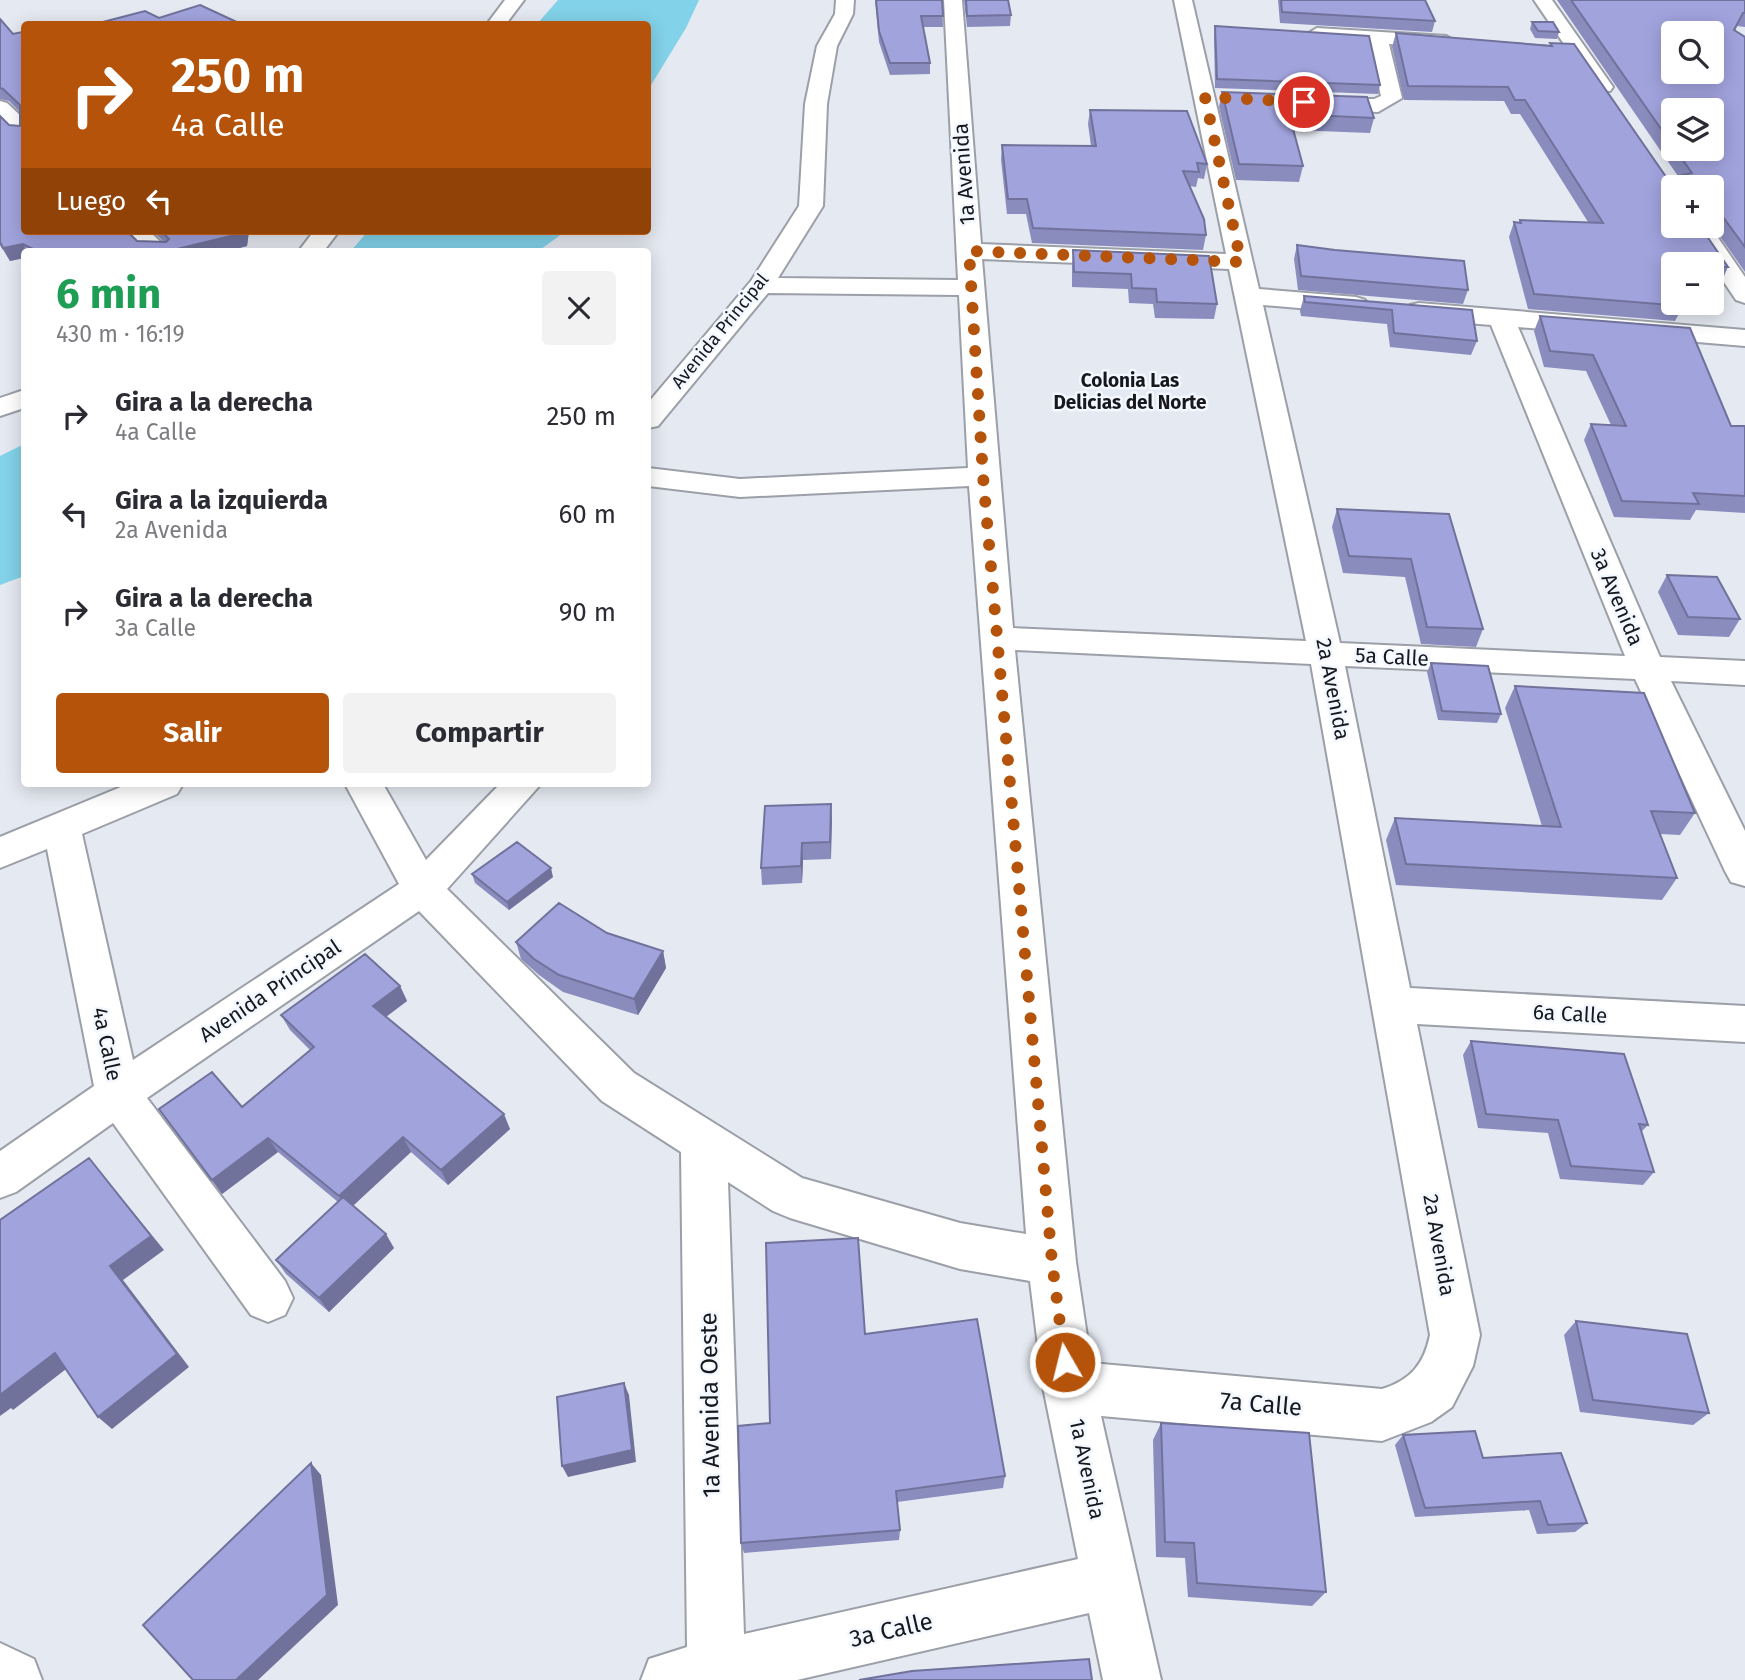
<!DOCTYPE html>
<html lang="es">
<meta charset="utf-8">
<style>
body{margin:0;font-family:"Fira Sans",sans-serif;background:#f2f2f3;color:#2b2b33;height:100vh;display:flex;flex-direction:column;font-size:26px;white-space:nowrap}
*{box-sizing:border-box;margin:0}
p{font-size:23px;color:#7c7c81}
.icon{flex:none;width:38px;height:38px;fill:none;stroke:currentColor;stroke-width:2;stroke-linecap:round;stroke-linejoin:round}
.map{position:relative;flex:1;overflow:hidden}
.drawer{position:absolute;left:21px;top:248px;width:630px;height:539px;display:flex;flex-direction:column;background:#fff;border-radius:7px;box-shadow:0 4px 18px #0003}
.drawer>*{flex:none}
.hud{position:absolute;left:21px;top:21px;width:630px;height:214px;border-radius:7px;box-shadow:0 4px 18px #0003;background:#b45309;color:#fff;overflow:hidden}
.controls{position:absolute;left:1661px;top:21px;display:grid;gap:14px}
.controls a{display:grid;place-items:center;width:63px;height:63px;border-radius:7px;background:#fff;box-shadow:0 4px 18px #0003;font-size:35px}
.pin{position:absolute;display:grid;place-items:center;width:60px;height:60px;color:#fff;margin:-30px;border:4px solid #fff;border-radius:50%;box-shadow:0 2px 7px #0007}
.me{position:absolute;width:77px;margin:-38px;rotate:352deg;stroke-linejoin:round;filter:drop-shadow(0 0 5px #0008)}
.turn{display:flex;align-items:center;gap:24px;height:147px;padding:0 35px;font-size:32px}
.turn .icon{width:91px;height:91px;stroke-width:2.5}
.turn b{display:block;font-size:49px;line-height:60px}
.then{display:flex;align-items:center;height:66px;padding:0 35px;background:#0003;gap:14px;font-size:26px}
.round{display:grid;place-items:center;flex:none;width:74px;height:74px;border-radius:7px;background:#f2f2f3}
.head{display:flex;align-items:center;justify-content:space-between;height:119px;padding:0 35px}
h1{font-size:42px;font-weight:700;line-height:52px;color:#1e9e55}
.button{display:flex;gap:14px;margin-top:auto;padding:14px 35px}
.button a{flex:1;height:80px;border-radius:7px;background:#b45309;color:#fff;font-size:28px;font-weight:700;line-height:80px;text-align:center}
.button a+a{background:#f2f2f3;color:#2b2b33}
ul{padding:0;list-style:none}
li{display:flex;align-items:center;gap:21px;height:98px;padding:0 35px}
li div{flex:1}
li b{display:block;font-size:26px}
li em{font-style:normal}
.map>svg:first-child{display:block}
.water{fill:#82d2e9}
.lines{fill:none;stroke-linecap:round;stroke-linejoin:round}
.minor-casing{stroke:#9b9fa7;stroke-width:4}
.tertiary-casing{stroke:#9b9fa7;stroke-width:4}
.minor{fill:#fff;fill-rule:evenodd}
.tertiary{fill:#fff;fill-rule:evenodd}
.wall{fill:#8a8cbe;fill-rule:evenodd}
.shaded-wall{fill:#71729b}
.building{fill:#a1a3dd;stroke:#71729b;stroke-width:2;fill-rule:evenodd}
.route{stroke:#b45309;stroke-width:12;stroke-dasharray:0 21.6}
.labels{text-anchor:middle;stroke-width:5;stroke-linejoin:round;paint-order:stroke}
.far-street-label{font-size:18px;fill:#17181b;stroke:#f3f7ff}
.far-neighbourhood-label{font-size:19px;font-weight:bold;fill:#17181b;stroke:#f3f7ff}
.street-label{font-size:21px;fill:#17181b;stroke:#f3f7ff}
.near-street-label{font-size:24px;fill:#17181b;stroke:#f3f7ff}
</style>
<div class="map">
<svg width="1745" height="1680" viewBox="0 0 1745 1680">
<rect width="100%" height="100%" fill="#e5e9f1"/>
<path class="water" d="M558,0H699L686,28L648,90V24H537Z
M368,231H566L537,252H350Z
M24,444V576L0,585V456Z"/>
<g class="lines">
<defs>
<path id="minor" d="M836,0H854L853,14L837,46L827,104L823,206L778,278L958,280L944,0H962L981,244L1226,254L1174,0H1192L1259,289L1356,297L1365,300L1369,305L1365,310L1356,313L1263,305L1340,643L1625,656L1491,325L1419,319L1410,317L1406,311L1410,305L1419,303L1745,330V346L1518,327L1660,657L1745,661V685L1671,681L1745,831V886L1731,882L1725,871L1635,679L1345,666L1410,988L1745,1006V1042L1417,1024L1480,1335L1473,1366L1452,1407L1431,1422L1382,1441L1101,1416L1161,1680H1103L1089,1613L797,1680H641L649,1659L687,1647L681,1152L602,1101L419,911L147,1098L285,1281L293,1298L285,1315L268,1322L251,1315L113,1123L16,1192L0,1198V1151L94,1086L47,849L0,868V837L128,784H183L177,794L82,834L133,1060L399,884L345,784H383L426,860L500,784H541L447,889L634,1073L802,1178L960,1223L1026,1234L969,486L740,497L648,486V468L740,479L968,468L959,295L768,293L658,426L648,428V403L751,281L799,206L805,104L817,46L835,14ZM982,259L1229,269L1306,641L1013,628ZM1015,650L1311,664L1430,1335C1424,1364 1411,1380 1382,1389L1091,1363L1076,1262ZM728,1182L773,1211L790,1218L960,1269L1030,1281L1043,1387L1078,1559L744,1634Z
M1534,0H1552L1613,87L1610,91H1596Z
M1317,28L1446,36L1456,42L1446,48L1389,44L1402,98L1378,112L1319,109L1309,103L1312,99H1374L1381,96L1369,43L1310,38L1307,34Z
M0,101L7,103L24,119V136L16,135L0,119Z
M1686,226H1710L1745,277V303L1736,300Z
M122,231H149L171,252H144Z
M0,1643L34,1659L42,1680H0Z"/>
<path id="tertiary" d="M505,0H524L506,24H487Z
M314,231H339L323,252H298Z
M24,390V408L0,416V398Z"/>
</defs>
<use href="#minor" class="minor-casing"/>
<use href="#tertiary" class="tertiary-casing"/>
<use href="#minor" class="minor"/>
<use href="#tertiary" class="tertiary"/>
</g>
<path class="wall" d="M875,0H942L943,27H923L930,63V74L890,75L879,42Z
M964,0H1008L1011,15L1010,26L967,27Z
M1278,0H1425L1435,21L1432,32L1280,23Z
M1557,0H1745V27L1737,26L1735,31L1745,37V272L1712,225V187H1673L1728,267L1721,283L1712,282V264H1673V303L1683,306L1675,321L1528,309L1509,237L1514,222H1519L1520,220L1588,222L1520,114H1511L1504,101L1404,100L1392,47L1396,33L1550,45V43L1669,181L1679,183L1680,179ZM1673,110L1712,149H1673Z
M0,19L13,34L22,32L24,231L137,241H163L153,231H249L247,246L224,252H24V258L10,261L0,245V116L9,125L20,126V112L9,101L0,99Z
M1532,22L1559,32L1557,39L1535,38L1530,29Z
M1215,26L1380,85L1378,94L1215,88L1214,36Z
M1222,92L1374,118L1370,133L1293,130L1303,166L1299,182L1236,180L1219,107Z
M1090,110L1207,164L1204,179L1198,178L1196,187L1189,186L1206,235L1203,250L1032,243L1026,214H1007L1001,160L1002,145L1091,146L1088,124Z
M1297,245L1468,290L1463,304L1298,290L1294,259Z
M1073,250L1217,304L1214,319L1155,318L1153,304L1129,303L1128,289L1072,287V265Z
M1304,296L1472,310L1477,341L1471,355L1390,347L1387,324L1301,316L1300,311Z
M1540,316L1731,426H1745V513L1696,510L1690,520L1614,517L1584,440L1591,424L1611,425L1586,371L1544,367L1534,331Z
M1337,509L1449,514L1483,629L1476,647L1421,644L1405,577L1343,573L1332,527Z
M1667,575L1740,619L1729,637L1678,635L1658,592Z
M1431,663L1501,714L1497,723L1438,720L1427,672Z
M1515,686L1695,813L1680,835L1660,834L1677,878L1662,900L1396,885L1386,840L1395,818L1542,826L1505,708Z
M831,804V859L803,860L802,883L762,885L761,868Z
M472,874L553,877L509,910L475,883Z
M607,933L663,951L666,968L638,1015L563,992L539,975L521,959L516,942Z
M400,986L407,1001L386,1017L510,1129L448,1185L411,1152L353,1206L394,1248L329,1312L286,1274L276,1260L338,1202L278,1152L222,1194L159,1109L242,1107L310,1050L290,1030L281,1015Z
M1471,1041L1648,1125L1641,1132L1654,1172L1643,1185L1560,1179L1548,1133L1478,1128L1463,1055Z
M1576,1321L1709,1413L1693,1425L1580,1412L1564,1335Z
M865,1334L1005,1476L1003,1488L897,1502L900,1530L899,1540L744,1553L741,1543L770,1423Z
M1161,1423L1326,1592L1312,1606L1188,1597L1185,1558L1156,1557L1153,1440Z
M1403,1435L1483,1458L1587,1523L1575,1532L1537,1534L1529,1510L1415,1517L1395,1445Z"/>
<path class="shaded-wall" d="M243,231H249L247,246L224,252H165Z
M23,244L27,252H24V258L10,261L3,248Z
M831,804L832,821L831,859L830,842Z
M802,843L803,860L802,883L801,866Z
M551,868L553,877L509,910L507,902Z
M663,951L666,968L638,1015L634,999Z
M400,986L407,1001L380,1021L373,1006Z
M504,1114L510,1129L448,1185L441,1170Z
M403,1137L411,1152L348,1210L339,1196Z
M268,1138L278,1152L222,1194L212,1180Z
M89,1158L164,1250L123,1280L189,1367L112,1429L98,1417Z
M386,1234L394,1248L329,1312L319,1298Z
M55,1353L70,1366L13,1410L11,1408L0,1416V1395Z
M624,1383L629,1395L636,1462L568,1477L562,1466Z
M311,1463L321,1475L338,1605L258,1680H236Z"/>
<path class="building" d="M876,0H942L943,16H921L930,63H890L879,31Z
M966,0H1008L1011,15L967,16Z
M1281,0H1425L1435,21L1282,12Z
M1571,0H1745V13H1743L1734,30L1745,37V247L1717,209H1712V187H1673V226H1700L1728,267H1712V264L1671,265L1673,273V303H1682L1683,306L1534,294L1514,222L1521,223L1520,220L1603,223L1525,100H1515L1508,87L1408,86L1396,33L1552,46L1550,43L1574,44L1669,181L1681,183L1682,175L1692,173L1675,149H1712V110H1673V146ZM1673,33H1712V72H1673Z
M200,5L241,24H95L145,11L159,18Z
M0,19L13,34L22,32L24,35V231H127L137,241L166,242L169,239L161,231H243V233L165,252H39L23,244L3,248L0,242V116L9,125L20,126V105L3,89L0,88Z
M1532,22H1553L1559,32L1538,31Z
M1215,26L1369,36L1380,85L1217,79Z
M1222,92L1367,97L1374,118L1289,114L1303,166L1239,164Z
M1090,110L1187,111L1207,164L1197,163L1199,172L1183,171L1204,219L1206,235L1033,228L1027,199H1008L1002,145L1096,146Z
M1297,245L1335,250L1464,261L1468,290L1301,276Z
M1073,250L1209,256L1217,304L1157,302L1156,289L1132,288L1131,274L1074,272Z
M1304,296L1472,310L1477,341L1394,333L1392,310L1305,302Z
M1540,316L1690,328L1731,426H1745V496L1693,493L1699,504L1622,501L1591,424L1626,426L1593,355L1550,351Z
M1337,509L1449,514L1483,629L1427,627L1411,559L1349,556Z
M1667,575L1717,577L1740,619L1688,617Z
M1431,663L1488,666L1501,714L1442,711Z
M1515,686L1644,693L1695,813L1651,811L1677,878L1406,864L1395,818L1561,827Z
M831,804L830,842L802,843L801,866L761,868L765,806Z
M517,842L551,868L507,902L472,874Z
M559,903L607,933L663,951L634,999L559,975L534,959L516,942Z
M365,954L400,986L373,1006L504,1114L441,1170L403,1137L339,1196L268,1138L212,1180L159,1109L212,1072L242,1107L314,1047L281,1015Z
M1471,1041L1624,1054L1648,1125L1639,1124L1654,1172L1571,1166L1558,1120L1486,1114Z
M89,1158L151,1236L110,1266L177,1354L98,1417L55,1353L0,1395V1220Z
M343,1197L386,1234L319,1298L276,1260Z
M858,1238L865,1334L977,1319L1005,1476L896,1491L900,1530L741,1543L738,1426L770,1423L766,1243Z
M1576,1321L1687,1334L1709,1413L1593,1400Z
M624,1383L632,1450L562,1466L557,1397Z
M1161,1423L1309,1433L1326,1592L1197,1583L1194,1543L1165,1542Z
M1475,1431L1483,1458L1561,1453L1587,1523L1548,1525L1540,1501L1425,1508L1403,1435Z
M311,1463L327,1595L236,1680H193L143,1625Z
M1089,1659L1092,1680H859L912,1671Z"/>
<g class="lines">
<path class="route" d="M1065,1362L1052,1262L983,476L969,251L1241,262L1205,97L1304,102"/>
</g>
<g class="labels">
<g class="far-street-label">
<text transform="translate(720 331) rotate(-51)" y="6">Avenida Principal</text>
</g>
<g class="far-neighbourhood-label">
<text x="1130" y="387">Colonia Las<tspan x="1130" dy="22">Delicias del Norte</tspan></text>
</g>
<g class="street-label">
<text transform="translate(964 174) rotate(-94)" y="7">1a Avenida</text>
<text transform="translate(1617 597) rotate(67)" y="7">3a Avenida</text>
<text transform="translate(1392 657) rotate(3)" y="7">5a Calle</text>
<text transform="translate(1333 689) rotate(79)" y="7">2a Avenida</text>
<text transform="translate(270 991) rotate(-34)" y="7">Avenida Principal</text>
<text transform="translate(1570 1014) rotate(3)" y="7">6a Calle</text>
<text transform="translate(107 1044) rotate(78)" y="7">4a Calle</text>
<text transform="translate(1439 1245) rotate(80)" y="7">2a Avenida</text>
<text transform="translate(1087 1469) rotate(78)" y="7">1a Avenida</text>
</g>
<g class="near-street-label">
<text transform="translate(1261 1404) rotate(5)" y="8">7a Calle</text>
<text transform="translate(710 1405) rotate(-91)" y="8">1a Avenida Oeste</text>
<text transform="translate(891 1630) rotate(-13)" y="8">3a Calle</text>
</g>
</g>
</svg>
<div class="controls">
<a><svg class="icon" aria-label="search" viewBox="0 0 24 24"><circle cx="10" cy="10" r="6"/><path d="M15 15l6 6"/></svg></a>
<a><svg class="icon" aria-label="layers" viewBox="0 0 24 24"><path d="M12 4l9 5-9 5-9-5zM3 14l9 5 9-5"/></svg></a>
<a>+</a>
<a>−</a>
</div>
<div class="pin" style="left:1304px;top:102px;background:#d93025"><svg class="icon" aria-label="arrive" viewBox="0 0 24 24"><path d="M6 21V4h12l-3 4 3 4H6"/></svg></div>
<svg class="me" style="left:1065px;top:1362px" viewBox="-20 -20 40 40"><circle r="17" fill="#b45309" stroke="#fff" stroke-width="3"/><path d="M0-11L8 9 0 5-8 9z" fill="#fff"/></svg>
<div class="hud">
<div class="turn"><svg class="icon" aria-label="right" viewBox="0 0 24 24"><path d="M7 20v-9h11M14 6l5 5-5 5"/></svg><div><b>250 m</b>4a Calle</div></div>
<div class="then">Luego<svg class="icon" aria-label="left" viewBox="0 0 24 24"><path d="M17 20v-9H6M10 6l-5 5 5 5"/></svg></div>
</div>
<section class="drawer">
<div class="head"><div><h1>6 min</h1><p>430 m · 16:19</p></div><a class="round"><svg class="icon" aria-label="close" viewBox="0 0 24 24"><path d="M6 6l12 12M18 6L6 18"/></svg></a></div>
<ul>
<li><svg class="icon" aria-label="right" viewBox="0 0 24 24"><path d="M7 20v-9h11M14 6l5 5-5 5"/></svg><div><b>Gira a la derecha</b><p>4a Calle</p></div><em>250 m</em></li>
<li><svg class="icon" aria-label="left" viewBox="0 0 24 24"><path d="M17 20v-9H6M10 6l-5 5 5 5"/></svg><div><b>Gira a la izquierda</b><p>2a Avenida</p></div><em>60 m</em></li>
<li><svg class="icon" aria-label="right" viewBox="0 0 24 24"><path d="M7 20v-9h11M14 6l5 5-5 5"/></svg><div><b>Gira a la derecha</b><p>3a Calle</p></div><em>90 m</em></li>
</ul>
<div class="button"><a>Salir</a><a>Compartir</a></div>
</section>
</div>
